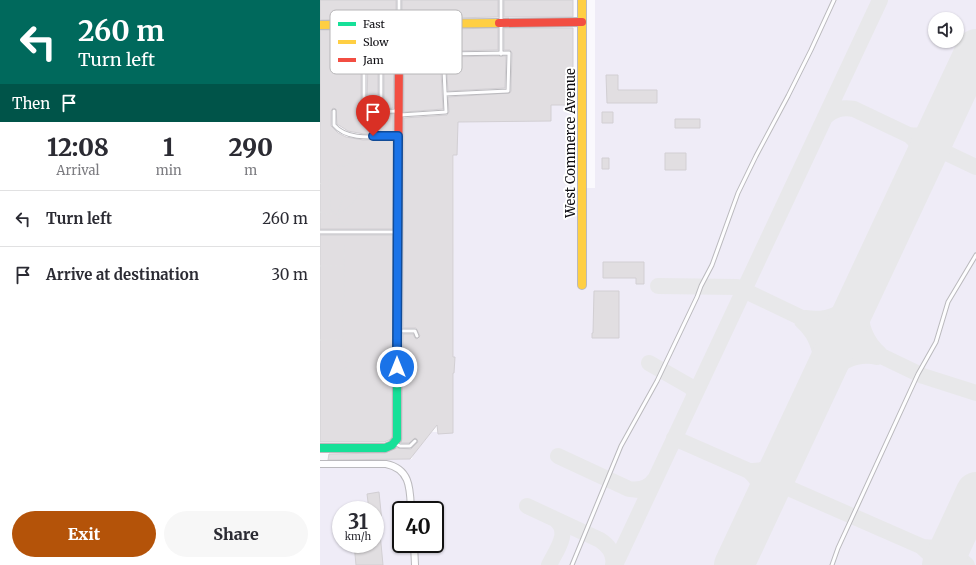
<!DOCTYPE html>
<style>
body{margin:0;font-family:Merriweather,serif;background:#f7f7f7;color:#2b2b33;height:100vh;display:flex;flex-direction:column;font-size:15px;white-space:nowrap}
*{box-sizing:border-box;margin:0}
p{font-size:13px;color:#7c7c81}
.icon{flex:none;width:22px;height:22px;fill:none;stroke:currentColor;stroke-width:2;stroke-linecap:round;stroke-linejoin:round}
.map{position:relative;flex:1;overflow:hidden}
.details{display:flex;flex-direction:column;background:#fff;width:320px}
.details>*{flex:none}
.banner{background:#00695c;color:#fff;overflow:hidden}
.buttons{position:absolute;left:608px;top:12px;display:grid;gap:8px}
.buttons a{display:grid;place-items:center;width:36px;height:36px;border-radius:50%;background:#fff;box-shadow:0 1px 3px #0004;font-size:20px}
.speed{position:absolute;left:12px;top:501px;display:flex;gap:8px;font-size:20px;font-weight:700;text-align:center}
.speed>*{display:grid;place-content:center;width:52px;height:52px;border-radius:50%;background:#fff;box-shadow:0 1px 3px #0004;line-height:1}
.speed small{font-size:10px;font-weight:400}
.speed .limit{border:2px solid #111;border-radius:6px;background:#fff;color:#111}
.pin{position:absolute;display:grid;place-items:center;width:34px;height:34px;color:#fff;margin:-41px -17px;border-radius:50% 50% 50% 0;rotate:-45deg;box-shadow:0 0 4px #0007}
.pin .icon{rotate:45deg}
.me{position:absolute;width:44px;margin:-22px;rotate:0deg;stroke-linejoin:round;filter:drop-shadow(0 0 3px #0008)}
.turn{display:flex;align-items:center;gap:14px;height:84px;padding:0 12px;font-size:18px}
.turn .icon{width:52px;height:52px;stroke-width:2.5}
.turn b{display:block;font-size:28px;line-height:34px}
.then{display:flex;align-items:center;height:38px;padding:0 12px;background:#0003;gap:8px;font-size:15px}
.eta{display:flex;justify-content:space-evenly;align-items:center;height:68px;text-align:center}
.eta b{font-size:24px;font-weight:800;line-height:28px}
.primary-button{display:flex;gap:8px;margin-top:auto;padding:8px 12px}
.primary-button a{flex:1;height:46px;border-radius:24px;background:#b45309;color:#fff;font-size:16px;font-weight:800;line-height:46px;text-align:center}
.primary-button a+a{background:#f7f7f7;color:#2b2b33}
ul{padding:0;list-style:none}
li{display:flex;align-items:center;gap:12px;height:56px;padding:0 12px;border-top:1px solid #e1e1e2}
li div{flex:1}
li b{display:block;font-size:15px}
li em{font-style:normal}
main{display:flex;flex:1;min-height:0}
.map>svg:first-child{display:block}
.built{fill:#efecf7;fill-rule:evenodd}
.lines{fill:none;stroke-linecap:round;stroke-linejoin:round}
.taxiway{stroke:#e8e8ea;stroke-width:16}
.runway{stroke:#e8e8ea;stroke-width:40}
.building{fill:#e1dee1;stroke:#d2cfd3}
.lane-casing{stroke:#bab9bd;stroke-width:5}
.street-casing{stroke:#bab9bd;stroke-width:8}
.fast-casing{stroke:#bab9bd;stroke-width:10}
.slow-casing{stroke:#bab9bd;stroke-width:10}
.jam-casing{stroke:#bab9bd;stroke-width:10}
.path{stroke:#e0e0e1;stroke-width:1;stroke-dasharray:2 3;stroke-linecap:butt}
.lane{stroke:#fefeff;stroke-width:3}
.street{stroke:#fefeff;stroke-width:6}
.fast{stroke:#16e098;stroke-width:8}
.slow{stroke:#ffcf43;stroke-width:8}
.jam{stroke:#f24e42;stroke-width:8}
.route-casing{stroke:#114b97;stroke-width:10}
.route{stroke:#1a73e8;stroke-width:7}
.labels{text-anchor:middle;stroke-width:4;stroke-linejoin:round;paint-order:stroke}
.street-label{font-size:13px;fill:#0e0d12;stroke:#fff}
.key{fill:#fff;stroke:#b7b6b8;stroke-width:1}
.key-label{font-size:11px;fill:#0e0d12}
</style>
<main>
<section class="details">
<div class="banner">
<div class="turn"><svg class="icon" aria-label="left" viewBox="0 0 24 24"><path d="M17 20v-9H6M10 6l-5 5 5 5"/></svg><div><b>260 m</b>Turn left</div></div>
<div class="then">Then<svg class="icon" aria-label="arrive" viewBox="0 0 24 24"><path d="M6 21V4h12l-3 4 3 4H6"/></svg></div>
</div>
<div class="eta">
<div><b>12:08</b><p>Arrival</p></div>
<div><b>1</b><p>min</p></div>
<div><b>290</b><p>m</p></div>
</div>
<ul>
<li><svg class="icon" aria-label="left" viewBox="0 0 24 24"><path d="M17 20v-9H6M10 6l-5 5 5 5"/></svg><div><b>Turn left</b></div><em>260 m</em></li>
<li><svg class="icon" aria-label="arrive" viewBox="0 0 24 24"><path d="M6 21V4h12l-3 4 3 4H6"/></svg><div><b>Arrive at destination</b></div><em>30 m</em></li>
</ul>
<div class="primary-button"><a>Exit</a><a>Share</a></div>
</section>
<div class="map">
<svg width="656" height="565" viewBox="0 0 656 565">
<rect width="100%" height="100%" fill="#faf9fd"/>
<path class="built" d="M275,0H656V565H0V460L92,459L93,455L112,432H133L134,121H231V105H253V188H275ZM615,19H637V41H615ZM21,510H55V544H21ZM81,510H115V544H81Z"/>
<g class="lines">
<path class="taxiway" d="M505,117C514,109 522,107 534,109L656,167
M590,135C606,138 615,130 624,118
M590,136C603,147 602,158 598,173
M338,286L417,287L603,376L656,393
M541,293C538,316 541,338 560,354
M485,318C510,322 526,312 541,293
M482,321C500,337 503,357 501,380
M329,363L371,387L374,392V396
M501,380C515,364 535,352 557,357
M354,438L644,565
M238,456L309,489C320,491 329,488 335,479
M429,471C445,472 455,466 465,455
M430,472C444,485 442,493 439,510
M207,506L280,540C289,546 295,554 293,565
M229,565C236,551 251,532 236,520
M295,565L560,0
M616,565L613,557L602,547C621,549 624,549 636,534C632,551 634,554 647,565"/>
<path class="runway" d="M414,565L656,49
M622,565L656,492"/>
</g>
<path class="building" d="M0,0H76V19L0,20Z
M82,0H178V17L82,19Z
M184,0H253V17H184Z
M178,28V50L126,51L125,48L123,47L82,45V30Z
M184,28H253V105H231V121L138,122L137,155H133V357H135L134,373H133V433L118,434L117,425L90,459L8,460L9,454L65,453L77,448L91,449L98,442L97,439L95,438L89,443H81L82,439L83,334H93L95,338L97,339L100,336L96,328H83L84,118L127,115L129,112L128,97L190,93L191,91L192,53L190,50H184Z
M0,30H76V49L74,54L73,108L64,109V59L62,54L59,52H47L41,57V109L51,114H73V133L44,134L28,131L17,124L16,109L13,108L11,111V126L18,133L26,137L43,140L73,139V229H0Z
M84,51L120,53L123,109L84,112Z
M179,56H186L185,88L128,91L126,57Z
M48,58H57L58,60V109L47,106Z
M286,75H298V90H337V103H287Z
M282,112H293V123H282Z
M355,119H380V128H355Z
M345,153H366V170H345Z
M282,158H289V169H282Z
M0,235H73L72,438L69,440L64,442H0Z
M283,262H324V284H316V278H283Z
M274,291H299V338H272V333H273Z
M59,492L62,522H59L63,565H36L34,544H55V510H49L47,494Z"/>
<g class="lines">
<defs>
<path id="lane" d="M79,0V48
M181,0V54
M79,48L123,50L126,112L80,115
M123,54L189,53L188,91L125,94
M14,111V125C28,142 58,136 78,136
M61,111V59L59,55H47L44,57V108C52,114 68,111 78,111
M0,232H77
M78,331H95L97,336
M74,443L80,446H90L95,441
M252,565L301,446L337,381L377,297L381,286L392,265L418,193L436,156L468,96L491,50L514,0
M512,565L518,548L598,374L616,342L628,302L656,255"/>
<path id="street" d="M0,464H66C91,469 90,490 91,510
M94,544L95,565"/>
<path id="fast" d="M0,448H65L72,445L77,439V349"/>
<path id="slow" d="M262,0V285
M0,25L179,23"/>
<path id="jam" d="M179,23L262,22
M77,349L79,54"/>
</defs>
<use href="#lane" class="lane-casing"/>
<use href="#street" class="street-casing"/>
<use href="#fast" class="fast-casing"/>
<use href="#slow" class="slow-casing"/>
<use href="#jam" class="jam-casing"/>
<path class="path" d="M9,175L10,208L15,214C29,211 37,199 41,186C28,190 20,199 19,213
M0,184L18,166C30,168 39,155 47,147L55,148
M1,184L10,193
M0,212L6,214H15
M17,214L20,222L31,227
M34,227L54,226
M24,245L23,359L26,362H31
M0,266H23
M0,340H23
M0,362H1
M20,369L28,368L30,366V363"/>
<use href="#lane" class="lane"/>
<use href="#street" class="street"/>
<use href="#fast" class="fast"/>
<use href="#slow" class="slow"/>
<use href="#jam" class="jam"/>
</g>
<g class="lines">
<defs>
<path id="route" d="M53,136H78L77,367"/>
</defs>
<use href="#route" class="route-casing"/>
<use href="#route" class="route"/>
</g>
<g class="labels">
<g class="street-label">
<text transform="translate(250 143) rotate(-90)" y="5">West Commerce Avenue</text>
</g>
</g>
<rect x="10" y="10" width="132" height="64" rx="6" class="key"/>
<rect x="18" y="22" width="18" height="4" fill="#16e098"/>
<rect x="18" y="40" width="18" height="4" fill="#ffcf43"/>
<rect x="18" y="58" width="18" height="4" fill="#f24e42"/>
<g class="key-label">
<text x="43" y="28">Fast</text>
<text x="43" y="46">Slow</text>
<text x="43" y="64">Jam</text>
</g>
</svg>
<div class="buttons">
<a><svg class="icon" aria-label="sound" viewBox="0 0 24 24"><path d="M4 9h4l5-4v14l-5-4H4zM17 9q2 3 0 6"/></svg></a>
</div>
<div class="speed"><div>31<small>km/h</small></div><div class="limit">40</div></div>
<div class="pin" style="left:53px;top:136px;background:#d93025"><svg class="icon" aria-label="arrive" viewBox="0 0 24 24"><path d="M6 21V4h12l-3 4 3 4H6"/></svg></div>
<svg class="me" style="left:77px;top:367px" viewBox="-20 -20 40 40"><circle r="17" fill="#1a73e8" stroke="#fff" stroke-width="3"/><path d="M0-11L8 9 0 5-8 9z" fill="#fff"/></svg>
</div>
</main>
